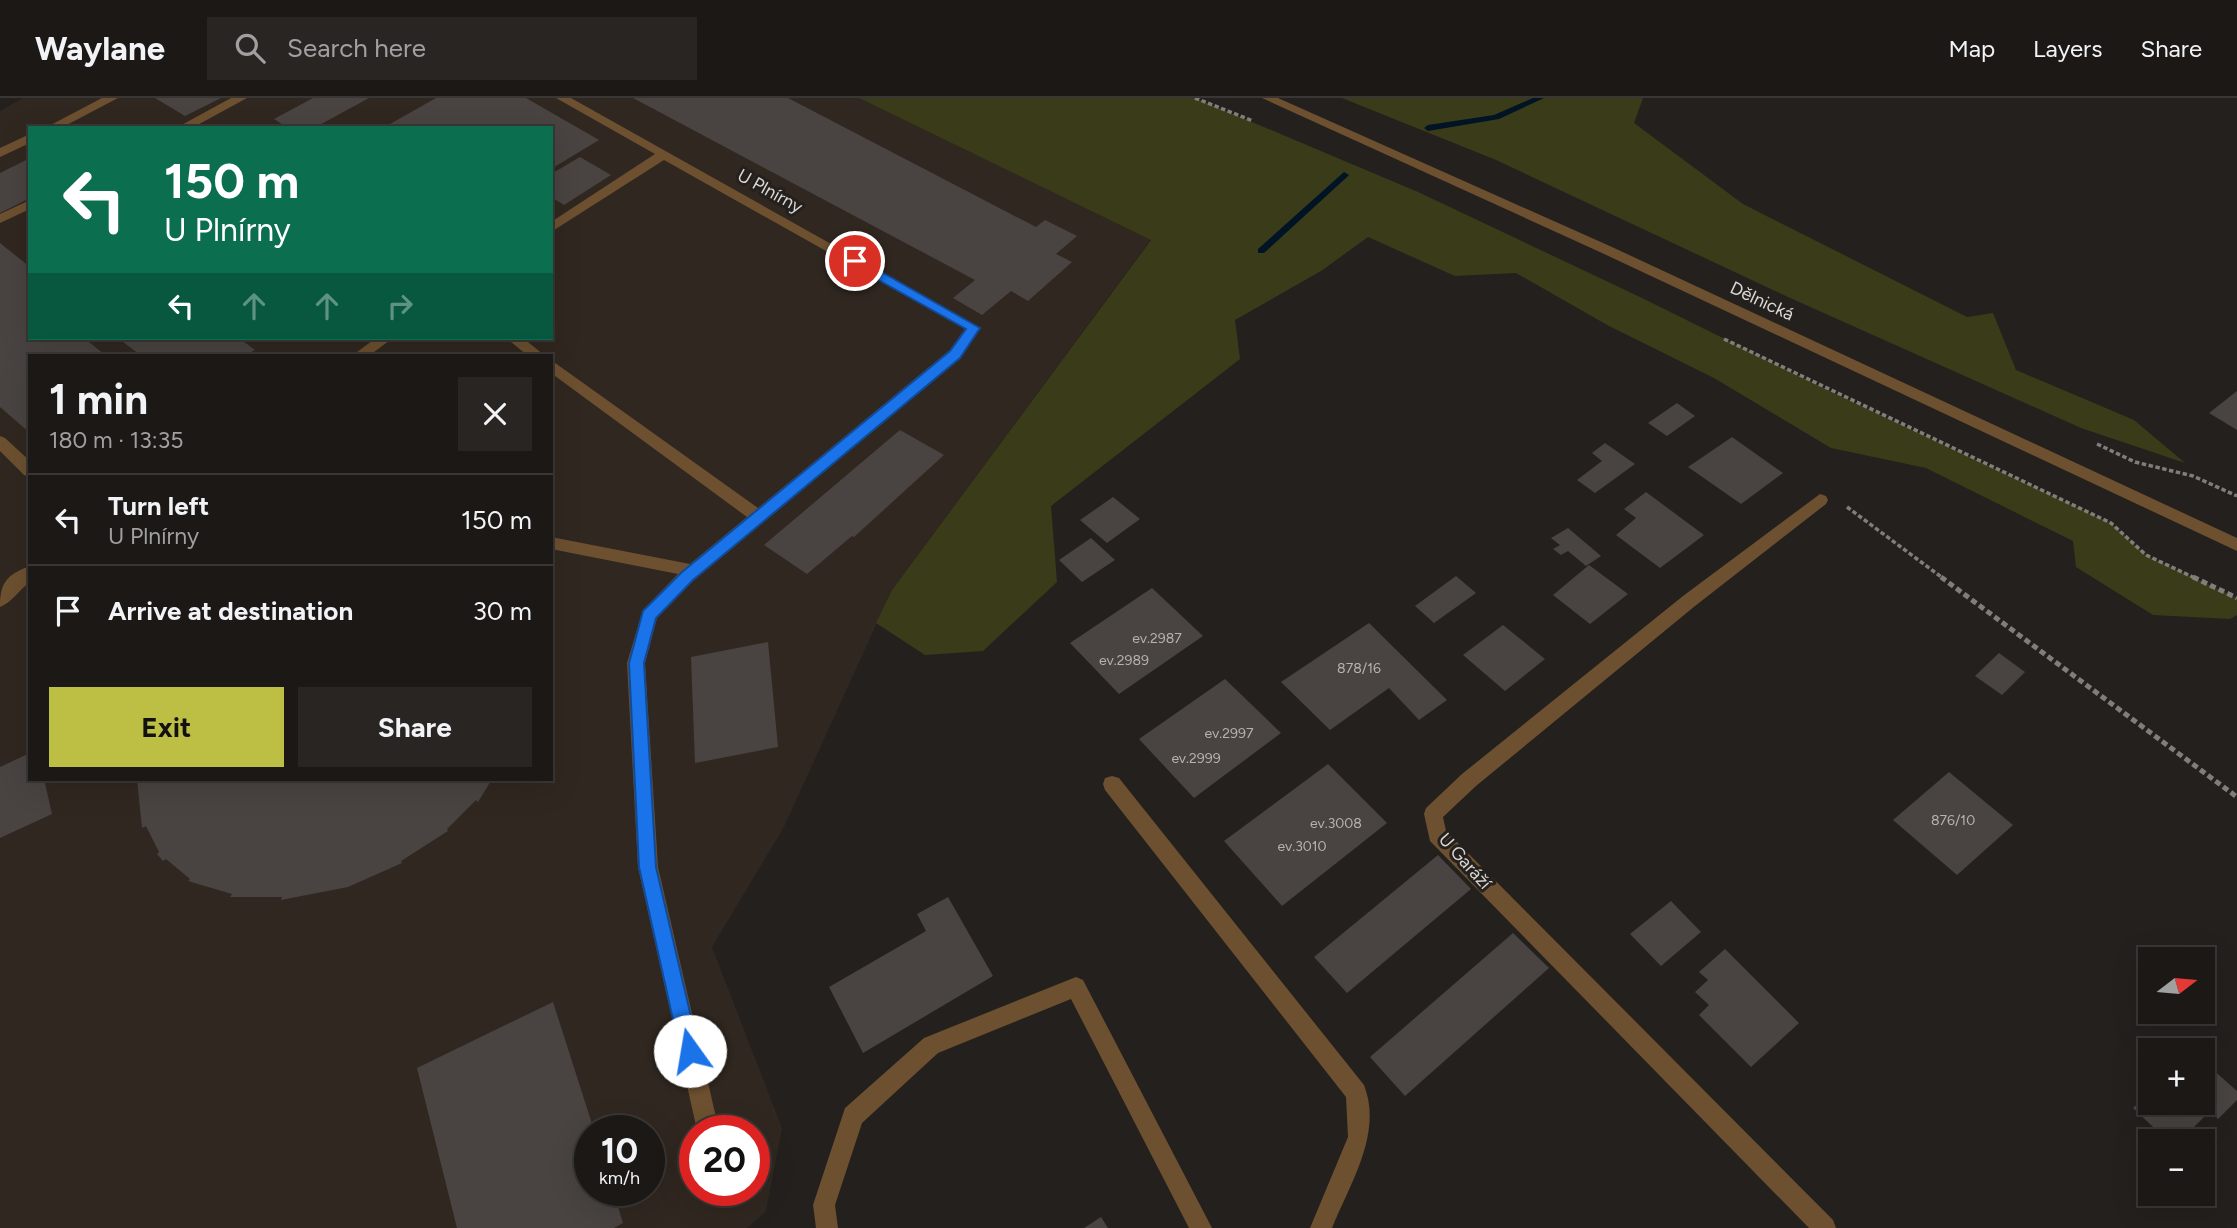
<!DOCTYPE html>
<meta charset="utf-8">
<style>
body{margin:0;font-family:Figtree,sans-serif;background:#282523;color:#f1f3f6;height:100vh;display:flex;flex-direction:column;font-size:26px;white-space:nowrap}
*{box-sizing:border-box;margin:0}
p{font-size:23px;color:#a0a0a1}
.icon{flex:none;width:38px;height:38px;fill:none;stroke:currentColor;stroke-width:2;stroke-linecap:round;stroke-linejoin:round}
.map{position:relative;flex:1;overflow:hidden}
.side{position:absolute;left:28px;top:256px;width:525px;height:427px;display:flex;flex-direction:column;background:#1b1816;border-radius:0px;box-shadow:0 7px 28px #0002,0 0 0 2px #393735}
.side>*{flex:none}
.top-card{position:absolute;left:28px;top:28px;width:525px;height:214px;border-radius:0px;box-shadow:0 7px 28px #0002,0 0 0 2px #393735;background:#0b6e4f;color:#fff;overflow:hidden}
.needle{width:46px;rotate:74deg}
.buttons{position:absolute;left:2138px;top:849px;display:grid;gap:14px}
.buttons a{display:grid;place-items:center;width:77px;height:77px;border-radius:0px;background:#1b1816;box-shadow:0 7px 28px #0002,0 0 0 2px #393735;font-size:35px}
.speed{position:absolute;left:574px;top:1017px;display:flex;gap:14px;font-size:35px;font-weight:700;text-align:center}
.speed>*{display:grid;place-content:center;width:91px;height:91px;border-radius:50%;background:#1b1816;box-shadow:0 7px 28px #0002,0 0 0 2px #393735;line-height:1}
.speed small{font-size:18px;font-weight:400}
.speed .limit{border:10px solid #d22;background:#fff;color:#111}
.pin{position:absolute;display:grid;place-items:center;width:60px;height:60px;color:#fff;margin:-30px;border:4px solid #fff;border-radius:50%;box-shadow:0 2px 7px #0007}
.me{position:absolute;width:77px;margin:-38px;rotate:347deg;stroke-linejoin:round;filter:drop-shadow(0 0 5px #0008)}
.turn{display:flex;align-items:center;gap:24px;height:147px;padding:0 21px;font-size:32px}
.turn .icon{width:91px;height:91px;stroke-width:2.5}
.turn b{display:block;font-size:49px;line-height:60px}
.lanes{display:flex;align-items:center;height:66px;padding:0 21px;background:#0003;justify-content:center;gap:35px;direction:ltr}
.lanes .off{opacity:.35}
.round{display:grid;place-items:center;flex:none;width:74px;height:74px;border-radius:0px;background:#282523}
.headline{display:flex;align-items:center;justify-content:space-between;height:119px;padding:0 21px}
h1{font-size:42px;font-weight:700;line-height:52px}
.cta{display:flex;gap:14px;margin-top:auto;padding:14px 21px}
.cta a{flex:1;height:80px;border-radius:0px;background:#bcbf43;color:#111;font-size:28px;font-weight:700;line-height:80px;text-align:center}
.cta a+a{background:#282523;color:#f1f3f6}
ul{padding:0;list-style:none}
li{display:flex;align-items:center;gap:21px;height:91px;padding:0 21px;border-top:2px solid #393735}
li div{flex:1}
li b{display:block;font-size:26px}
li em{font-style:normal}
header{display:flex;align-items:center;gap:42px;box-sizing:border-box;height:98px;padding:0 35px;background:#1b1816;border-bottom:2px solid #393735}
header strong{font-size:33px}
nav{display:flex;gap:38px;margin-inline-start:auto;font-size:24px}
.search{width:490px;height:63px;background:#282523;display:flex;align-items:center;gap:18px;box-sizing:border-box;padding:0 24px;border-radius:0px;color:#a0a0a1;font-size:26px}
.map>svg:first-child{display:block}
.built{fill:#302720;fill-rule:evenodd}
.green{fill:#3a3b18}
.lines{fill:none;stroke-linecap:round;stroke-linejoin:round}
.stream{fill:#011425;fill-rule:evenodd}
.building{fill:#494441}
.path-far1{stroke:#807d7a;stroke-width:3.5;stroke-dasharray:4.5 2.5;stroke-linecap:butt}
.path{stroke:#807d7a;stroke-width:5;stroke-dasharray:6 3.5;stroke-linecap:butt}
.service{fill:#6c5030;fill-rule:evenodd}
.minor{fill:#6c5030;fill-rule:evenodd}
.tertiary{fill:#6c5030;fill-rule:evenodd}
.route{fill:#1a73e8;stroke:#114b97;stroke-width:2}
.labels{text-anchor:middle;stroke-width:6;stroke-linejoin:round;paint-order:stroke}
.number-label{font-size:14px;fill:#b6b2b0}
.street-label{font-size:18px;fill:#dad7d5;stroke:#24201d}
</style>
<header>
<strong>Waylane</strong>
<div class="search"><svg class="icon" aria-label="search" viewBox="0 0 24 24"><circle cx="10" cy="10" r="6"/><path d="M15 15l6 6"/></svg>Search here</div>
<nav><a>Map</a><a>Layers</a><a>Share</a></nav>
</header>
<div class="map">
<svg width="2237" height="1130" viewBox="0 0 2237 1130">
<rect width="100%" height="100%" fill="#24201d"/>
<path class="built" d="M23,0H859L1151,141L892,492L784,729L712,849L782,1030L766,1113L747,1130H0V13ZM30,30H551V240H30ZM30,257H551V681H30ZM590,1032H649V1092H590ZM695,1032H754V1092H695Z"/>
<path class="green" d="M859,0H1195L1418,94L1640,199L1836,296L2111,425L2146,457L2237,500V517L2230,521L2153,517L2076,469L2073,443L1926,370L1831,350L1714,280L1609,228L1516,175L1455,178L1368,139L1321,173L1235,222L1240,261L1051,408L1057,484L983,553L925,557L876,525L892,492L1151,142Z
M1342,0H1643L1634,25L1743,106L1967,219L1993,215L2016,272L2134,322L2185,365L2081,330L1788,199L1496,62Z"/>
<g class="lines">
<path class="stream" d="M1533,0H1544L1499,21L1428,33L1424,30L1428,27L1494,17Z
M1344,74L1349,77L1347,79L1264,155H1258V151Z"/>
</g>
<path class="building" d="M155,0H221L185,18Z
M313,0H369L314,30H288L274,21Z
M436,0H526L599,42L551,71V30H383Z
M633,0H788L1036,129L1045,122L1077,138L1056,156L1072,164L1028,203L1011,193L982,217L953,200L975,182Z
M580,59L611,77L564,107L551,99V76Z
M30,60V100L0,115V75Z
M0,145L30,169V240H84L105,257H30V335L0,309Z
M118,240H239L255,252L246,257H140Z
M2237,293V332L2209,315Z
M1677,305L1695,318L1667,338L1648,325Z
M900,332L944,357L854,439L852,438L807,476L764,447Z
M1732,339L1783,375L1741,406L1688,369Z
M1605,345L1635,366L1595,395L1577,382L1602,363L1592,355Z
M1646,394L1704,437L1660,470L1616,437L1636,420L1624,411Z
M1113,399L1140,421L1107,445L1080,422Z
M1568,430L1601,458L1586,468L1568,453L1561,457L1553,451L1560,447L1551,440Z
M1091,440L1115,462L1082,484L1059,462Z
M1589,467L1628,496L1590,526L1553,497Z
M1456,478L1476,495L1434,525L1415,508Z
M1152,490L1203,538L1119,596L1070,545Z
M1369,525L1447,602L1419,622L1389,590L1330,632L1281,584Z
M1503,527L1545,561L1505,593L1463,557Z
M768,544L778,649L695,665L691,559Z
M1999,555L2025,574L2002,597L1975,578Z
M1225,581L1281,635L1194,700L1139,641Z
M30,655V681H44L52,716L0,740V669Z
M1328,666L1387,725L1282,808L1224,743Z
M1949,674L2013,727L1957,777L1893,722Z
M137,681H492L478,704L476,702L447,731L448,733L401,763L402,765L348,789L281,802L282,799H230L232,796L188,783L190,781L166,761L163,763L157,756L159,754L146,728L142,730Z
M1438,757L1471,791L1347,895L1314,859Z
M948,799L993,878L863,955L829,889L926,833L917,816Z
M1671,803L1701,834L1661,868L1630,836Z
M1513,835L1549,870L1405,998L1370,959Z
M1725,851L1799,925L1751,969L1699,917L1709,907L1695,894L1708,882L1699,874Z
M553,904L594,1032H590V1092H613L623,1125L614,1130H457L417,970Z
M2203,963L2237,993V1002L2218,1021L2210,1013L2180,1043H2168L2133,1010L2151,993V1004H2203Z
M1101,1119L1108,1130H1084Z"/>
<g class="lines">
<path class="path-far1" d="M1195,0L1253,23
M1724,241L2111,425L2146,457L2197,481
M2097,346L2135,364L2193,378L2237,398
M1847,409L1944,481"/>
<path class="path" d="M1941,479L2237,699
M2193,479L2237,500"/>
<path class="service" d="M102,0H118L61,30H45Z
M231,0H247L192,30H176Z
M556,0H571L981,230L960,260L693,483L657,520L645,565L658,769L719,1032H697L638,769L627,565L643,512L678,476L551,451V439L690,466L747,419L551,275V262L758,410L950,252L965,231L664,62L551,134V124L655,56Z
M30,36V45L0,59V50Z
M30,102V111L0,125V116Z
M376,240H393L370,257H353Z
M506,240H523L544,257H527Z
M0,338L5,340L30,363V379L24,377L0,353Z
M30,468V484C20,491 11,505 0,509C0,485 6,477 30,468Z
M1112,678L1119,680L1364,987C1383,1035 1350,1086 1332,1130H1310L1348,1039L1346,999L1105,692L1103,686L1105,680Z
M1076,879L1083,882L1212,1130H1189L1071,901L938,955L862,1025L835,1107L838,1130H816L813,1107L845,1010L924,940Z"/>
<path class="minor" d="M1820,396L1826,398L1828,402L1826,406L1695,508L1476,688L1443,719L1446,733L1833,1122L1836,1130H1809L1430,743L1424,716L1426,710L1462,676L1683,498Z"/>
<path class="tertiary" d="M1262,0H1278L1612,149L2237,440V453L1602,155Z"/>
</g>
<path class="route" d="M855,159L980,230L960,260L693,482L656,520L644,565L656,769L699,953L696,960L690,963L683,960L680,953L639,769L629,565L643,513L682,474L950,253L966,231L850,166V160Z"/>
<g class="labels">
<g class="number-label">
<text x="1157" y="545">ev.2987</text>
<text x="1124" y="567">ev.2989</text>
<text x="1359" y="575">878/16</text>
<text x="1229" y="640">ev.2997</text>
<text x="1196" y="665">ev.2999</text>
<text x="1953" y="727">876/10</text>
<text x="1336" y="730">ev.3008</text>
<text x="1302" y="753">ev.3010</text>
</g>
<g class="street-label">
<text transform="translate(770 93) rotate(29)" y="6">U Plnírny</text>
<text transform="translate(1762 203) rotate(25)" y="6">Dělnická</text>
<text transform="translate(1465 763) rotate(48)" y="6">U Garáží</text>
</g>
</g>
</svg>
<div class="buttons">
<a><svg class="needle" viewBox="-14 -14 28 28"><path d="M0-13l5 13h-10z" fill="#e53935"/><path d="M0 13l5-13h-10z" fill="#a0a0a1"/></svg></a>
<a>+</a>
<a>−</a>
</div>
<div class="speed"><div>10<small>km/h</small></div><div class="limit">20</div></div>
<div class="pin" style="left:855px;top:163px;background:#d93025"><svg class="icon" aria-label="arrive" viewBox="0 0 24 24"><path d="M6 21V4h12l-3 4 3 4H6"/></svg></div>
<svg class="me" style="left:690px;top:953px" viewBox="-20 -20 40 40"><circle r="19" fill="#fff"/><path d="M0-13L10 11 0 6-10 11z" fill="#1a73e8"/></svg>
<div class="top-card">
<div class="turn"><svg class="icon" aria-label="left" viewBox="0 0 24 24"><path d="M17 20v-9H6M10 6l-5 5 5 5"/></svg><div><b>150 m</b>U Plnírny</div></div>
<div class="lanes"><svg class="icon" aria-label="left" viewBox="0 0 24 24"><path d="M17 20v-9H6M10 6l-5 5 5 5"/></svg><svg class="icon off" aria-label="ahead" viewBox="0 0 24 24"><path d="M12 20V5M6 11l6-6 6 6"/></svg><svg class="icon off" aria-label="ahead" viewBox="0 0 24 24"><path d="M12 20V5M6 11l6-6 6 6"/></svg><svg class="icon off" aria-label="right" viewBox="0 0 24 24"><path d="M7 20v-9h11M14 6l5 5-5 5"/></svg></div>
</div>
<section class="side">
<div class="headline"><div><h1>1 min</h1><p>180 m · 13:35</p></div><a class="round"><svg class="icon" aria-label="close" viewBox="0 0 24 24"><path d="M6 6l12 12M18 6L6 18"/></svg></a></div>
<ul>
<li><svg class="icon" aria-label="left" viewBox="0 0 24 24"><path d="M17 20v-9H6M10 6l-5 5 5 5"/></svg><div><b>Turn left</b><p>U Plnírny</p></div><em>150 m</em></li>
<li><svg class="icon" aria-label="arrive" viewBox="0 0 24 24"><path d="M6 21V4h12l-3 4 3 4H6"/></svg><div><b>Arrive at destination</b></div><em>30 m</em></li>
</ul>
<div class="cta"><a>Exit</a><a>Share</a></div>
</section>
</div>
